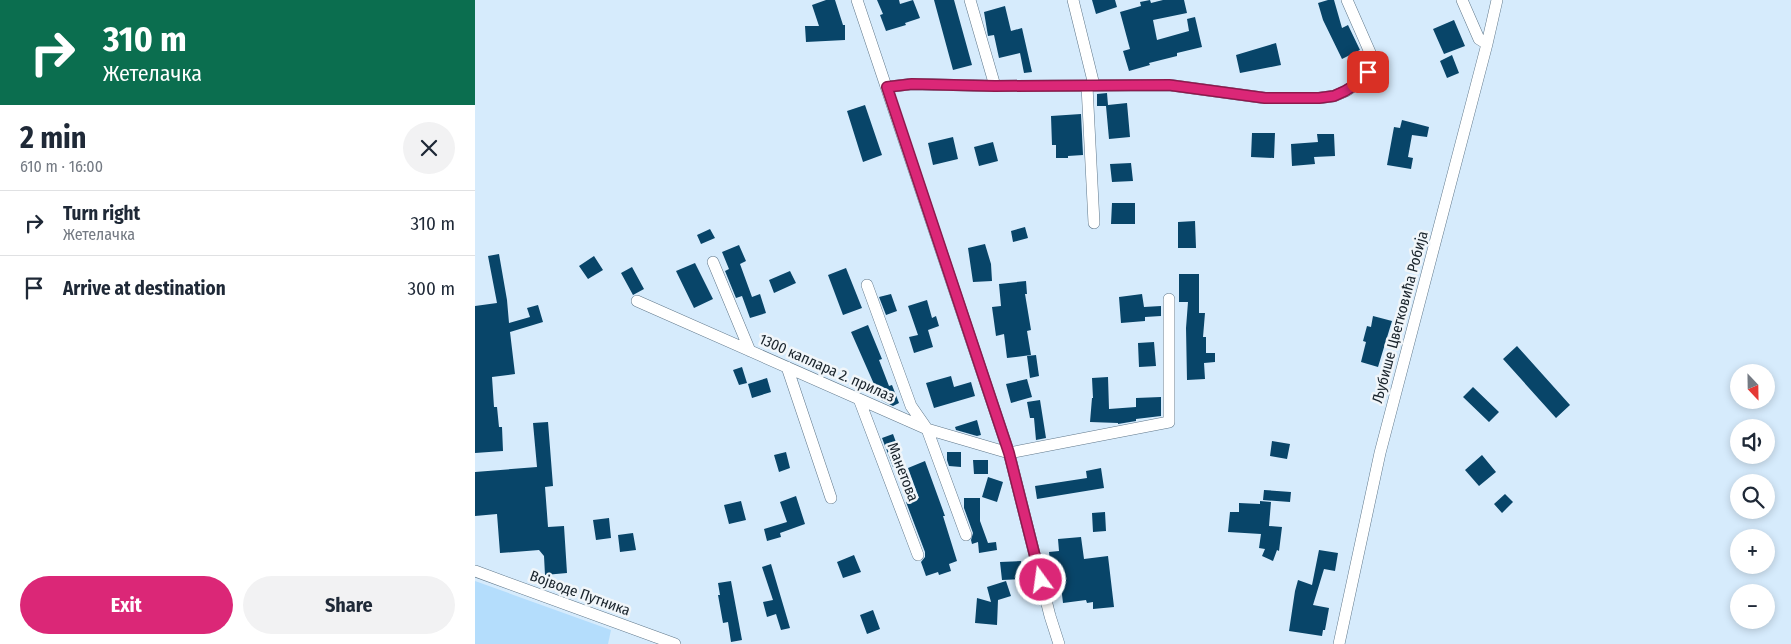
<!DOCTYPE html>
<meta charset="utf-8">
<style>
body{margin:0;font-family:"Fira Sans Condensed",sans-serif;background:#f2f2f3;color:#1f2937;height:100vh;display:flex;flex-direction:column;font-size:19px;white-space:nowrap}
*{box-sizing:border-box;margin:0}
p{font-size:16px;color:#747a83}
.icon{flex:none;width:28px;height:28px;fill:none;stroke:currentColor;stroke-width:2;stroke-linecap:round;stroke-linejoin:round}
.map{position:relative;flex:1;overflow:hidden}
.drawer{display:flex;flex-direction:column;background:#fff;width:475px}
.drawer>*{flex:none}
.banner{background:#0b6e4f;color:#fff;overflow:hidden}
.needle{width:32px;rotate:158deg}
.controls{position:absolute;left:1255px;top:364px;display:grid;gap:10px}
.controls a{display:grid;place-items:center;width:45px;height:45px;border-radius:50%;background:#fff;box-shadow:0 2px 8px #0003;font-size:25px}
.pin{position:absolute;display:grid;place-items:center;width:42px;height:42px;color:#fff;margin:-21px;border-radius:10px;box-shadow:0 2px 8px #0006}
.me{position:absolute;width:55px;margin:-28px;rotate:346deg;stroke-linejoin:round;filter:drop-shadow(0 0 4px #0008)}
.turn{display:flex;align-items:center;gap:18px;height:105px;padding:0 20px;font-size:22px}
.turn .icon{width:65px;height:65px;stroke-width:2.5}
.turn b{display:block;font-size:35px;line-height:42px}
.round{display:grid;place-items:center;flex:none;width:52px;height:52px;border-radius:26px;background:#f2f2f3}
.head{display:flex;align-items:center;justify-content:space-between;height:85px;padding:0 20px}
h1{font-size:30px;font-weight:700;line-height:38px}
.cta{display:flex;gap:10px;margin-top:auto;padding:10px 20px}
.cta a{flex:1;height:58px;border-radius:30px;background:#db2777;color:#fff;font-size:20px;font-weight:700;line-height:58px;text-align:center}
.cta a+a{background:#f2f2f3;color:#1f2937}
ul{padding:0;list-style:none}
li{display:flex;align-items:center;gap:15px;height:65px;padding:0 20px;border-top:1px solid #e0e1e3}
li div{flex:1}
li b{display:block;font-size:19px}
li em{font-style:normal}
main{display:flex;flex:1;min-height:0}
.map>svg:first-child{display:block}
.green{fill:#b4ddfc}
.building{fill:#084569}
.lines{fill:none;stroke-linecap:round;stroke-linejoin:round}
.minor-casing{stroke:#5f778a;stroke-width:12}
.minor{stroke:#fff;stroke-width:11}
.route-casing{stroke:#8e194d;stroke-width:12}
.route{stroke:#db2777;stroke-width:9}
.labels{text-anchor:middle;stroke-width:5;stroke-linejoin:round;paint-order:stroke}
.street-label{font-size:15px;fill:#19232b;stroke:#f1f6fa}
</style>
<main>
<section class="drawer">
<div class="banner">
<div class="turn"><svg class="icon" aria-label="right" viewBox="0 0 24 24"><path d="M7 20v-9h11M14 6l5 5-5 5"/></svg><div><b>310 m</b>Жетелачка</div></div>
</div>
<div class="head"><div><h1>2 min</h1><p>610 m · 16:00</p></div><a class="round"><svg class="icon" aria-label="close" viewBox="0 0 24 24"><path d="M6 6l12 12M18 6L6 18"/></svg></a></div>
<ul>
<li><svg class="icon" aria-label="right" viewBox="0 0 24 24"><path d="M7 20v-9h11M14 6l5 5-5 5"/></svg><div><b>Turn right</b><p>Жетелачка</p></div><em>310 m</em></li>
<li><svg class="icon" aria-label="arrive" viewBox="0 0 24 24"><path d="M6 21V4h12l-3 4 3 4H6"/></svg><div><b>Arrive at destination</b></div><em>300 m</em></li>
</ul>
<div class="cta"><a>Exit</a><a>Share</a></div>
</section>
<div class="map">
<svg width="1316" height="644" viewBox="0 0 1316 644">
<rect width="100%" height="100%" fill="#d6ebfc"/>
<path class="green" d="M0,581L136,630L133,644H0Z"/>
<path class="building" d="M351,0H360L368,25H370V40L331,42L330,26H344L337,5Z
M402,0H424L425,4L438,0L445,18L430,23L431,25L411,31L405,15L408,14Z
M459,0H479L497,65L478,70Z
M617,0H640L642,7L621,14Z
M675,0L676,3L688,0H709L712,13L678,20L682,40L714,31L712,19L720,17L727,47L702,53V56L674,63L675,65L654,71L648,51L655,49L645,12L666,6L665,2Z
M853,0H859L867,28L873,25L885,50L867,59L848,20L843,3Z
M530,6L536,31L547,28L557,72L549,73L545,53L524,58L519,35L513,36L509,12Z
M979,20L990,46L969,54L958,29Z
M801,43L806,65L765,73L761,55Z
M977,55L984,73L972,78L965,61Z
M632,93L633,105L652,103L655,137L634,139L631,106H622V94Z
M390,105L407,155L388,162L372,111Z
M606,114L608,155L593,156V158H581V145H577L576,116Z
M927,120L954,127L952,137L937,135L933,157L938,158L936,169L912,165L919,127L925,128Z
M777,133H800L799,158L776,157Z
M842,134H859L860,156L839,157L840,164L817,166L816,144L843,142Z
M478,137L483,159L458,165L453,143Z
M518,142L523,161L504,166L499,147Z
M656,163L658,181L637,182L635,164Z
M637,203H660V224H636Z
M720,221L721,248H703V222Z
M550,227L553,238L538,242L536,231Z
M235,229L240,238L226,244L222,235Z
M510,244L516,264L517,281L498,282L493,248Z
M264,245L271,261L265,264L277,297L285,294L291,313L275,318L267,296L261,298L250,271L254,269L247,252Z
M24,254L32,300L34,323L55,317L52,308L63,305L68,322L35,332L40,374L17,377L19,407H22L24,427H27L28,451L0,453V306L22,303L13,256Z
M119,256L128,270L113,279L104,266Z
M220,263L238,299L219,308L201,271Z
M157,267L169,289L158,295L146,273Z
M371,268L387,308L368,315L353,275Z
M315,271L321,283L299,293L294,280Z
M704,274H724V313H730L728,337H731V353H740V362L729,363L730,379L712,380L711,328L713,302H704Z
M551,281L552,294H550L556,330L552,331L556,355L532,358L529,334L521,336L517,307L526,306L524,284Z
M416,294L422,311L411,315L404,297Z
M667,294L669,307L686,306V316L670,317V321L646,323L644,297Z
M452,300L457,318L461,316L464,326L453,330L458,347L439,353L434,337L443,335L433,306Z
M898,316L917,321L903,367L886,362L891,342L888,341L892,326L896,327Z
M393,325L407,359L404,360L414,386L417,385L424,403L418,406L406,400L376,332Z
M679,342L681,366L664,367L663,343Z
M1042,346L1095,405L1081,418L1028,359Z
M561,355L564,376L555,378L552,356Z
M267,367L272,383L264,385L258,370Z
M476,376L479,387L496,382L500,396L459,408L451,383Z
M633,377L634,409L661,407V398L686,397V416L661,419V421L643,424V423L615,422L617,398H618L617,378Z
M292,378L296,392L277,398L273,384Z
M552,379L557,397L536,403L531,384Z
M998,387L1024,412L1014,422L988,397Z
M565,400L571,438L561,440L559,418H555L552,402Z
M502,420L506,435L502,436L481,430L480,427Z
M73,422L78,486L70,487L73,527L89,526L92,573L70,575L69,556L64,550L25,553L22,514L0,516V472L62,467L58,423Z
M418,434L429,464L418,467L407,438Z
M797,441L815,444L812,459L795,456Z
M311,452L315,468L304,472L299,455Z
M472,452H486V467L474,466L472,460Z
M1007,455L1021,472L1004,486L990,470Z
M498,460H513V474H499Z
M450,461L470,516H468L482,561L474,564L476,571L464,575L463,572L451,576L446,562L450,557V552L431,502L444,498L433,468Z
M626,468L629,488L562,499L560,486L612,478L611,471Z
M513,477L528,482L522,502L507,497Z
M789,490L816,492L815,502L788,500Z
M1030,494L1038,502L1027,513L1019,504Z
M321,496L330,524L305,533L306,537L292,541L289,529L312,522L305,502Z
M489,498H505V521L513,543L521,542L522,550L504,553L503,542L497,544L496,540L498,533L489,508Z
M266,501L271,520L254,524L249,505Z
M785,501L796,502L794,526L807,527L804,551L802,550L798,561L787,556L790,549L784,548L786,534L753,532L755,512H764V503L785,504Z
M630,512L631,531L618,532L617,513Z
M134,518L136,538L121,540L118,520Z
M158,533L161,550L145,552L143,535Z
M606,537L609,559L633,556L639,607L618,609V602L612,603L611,600L588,603L583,561L575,562L574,552L584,551L583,539Z
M844,550L863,553L860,571L849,569L838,605L854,608L850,630H848L847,636L814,631L820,591L823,580L837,585Z
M379,555L386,572L368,578L362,562Z
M546,561L548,579L527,580L525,562Z
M296,564L315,628L306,630L301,614L292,617L288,602L298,600L287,567Z
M256,581L267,640L256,642L253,622L248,623L243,595H245L243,583Z
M531,581L536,596L523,600L522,625L500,623L502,598L516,602L512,587Z
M398,610L405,629L392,634L385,615Z"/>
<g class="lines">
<defs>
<path id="minor" d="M382,0L534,453L575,616L584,644
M495,0L520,86
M598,0L619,85
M987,0L1004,39L1012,44
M612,86L619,223
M412,87L437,84L520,86L694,85L790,98H844L859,96L871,91L886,81L897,66V57L872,0
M238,262L275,351
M392,285L436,406L452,429L491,535
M162,301L452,429L534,453L694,422V299
M312,367L356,498
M384,399L443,555
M0,571L200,644
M864,644L905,453L1012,44L1022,0"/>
</defs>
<use href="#minor" class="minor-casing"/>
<use href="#minor" class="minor"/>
</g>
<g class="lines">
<defs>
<path id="route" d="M566,580L534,453L412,87L437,84L520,86L694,85L790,98H844L859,96L870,91L886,81L893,72"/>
</defs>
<use href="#route" class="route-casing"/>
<use href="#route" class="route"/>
</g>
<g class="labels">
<g class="street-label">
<text transform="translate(925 317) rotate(-75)" y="5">Љубише Цветковића Робија</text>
<text transform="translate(352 368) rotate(24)" y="5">1300 каплара 2. прилаз</text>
<text transform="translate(428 472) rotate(69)" y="5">Манетова</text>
<text transform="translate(105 593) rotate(20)" y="5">Војводе Путника</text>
</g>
</g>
</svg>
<div class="controls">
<a><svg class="needle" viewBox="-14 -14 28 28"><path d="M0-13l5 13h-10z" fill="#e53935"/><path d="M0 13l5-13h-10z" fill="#747a83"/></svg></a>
<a><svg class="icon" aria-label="sound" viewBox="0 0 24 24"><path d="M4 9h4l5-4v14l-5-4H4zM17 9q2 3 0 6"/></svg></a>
<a><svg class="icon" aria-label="search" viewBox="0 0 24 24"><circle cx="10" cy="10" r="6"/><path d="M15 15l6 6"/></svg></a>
<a>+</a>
<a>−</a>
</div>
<div class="pin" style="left:893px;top:72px;background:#d93025"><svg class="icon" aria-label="arrive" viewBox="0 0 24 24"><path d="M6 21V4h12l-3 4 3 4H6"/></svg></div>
<svg class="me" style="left:566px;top:580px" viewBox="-20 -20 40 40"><circle r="17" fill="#db2777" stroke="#fff" stroke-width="3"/><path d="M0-11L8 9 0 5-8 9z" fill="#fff"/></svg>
</div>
</main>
